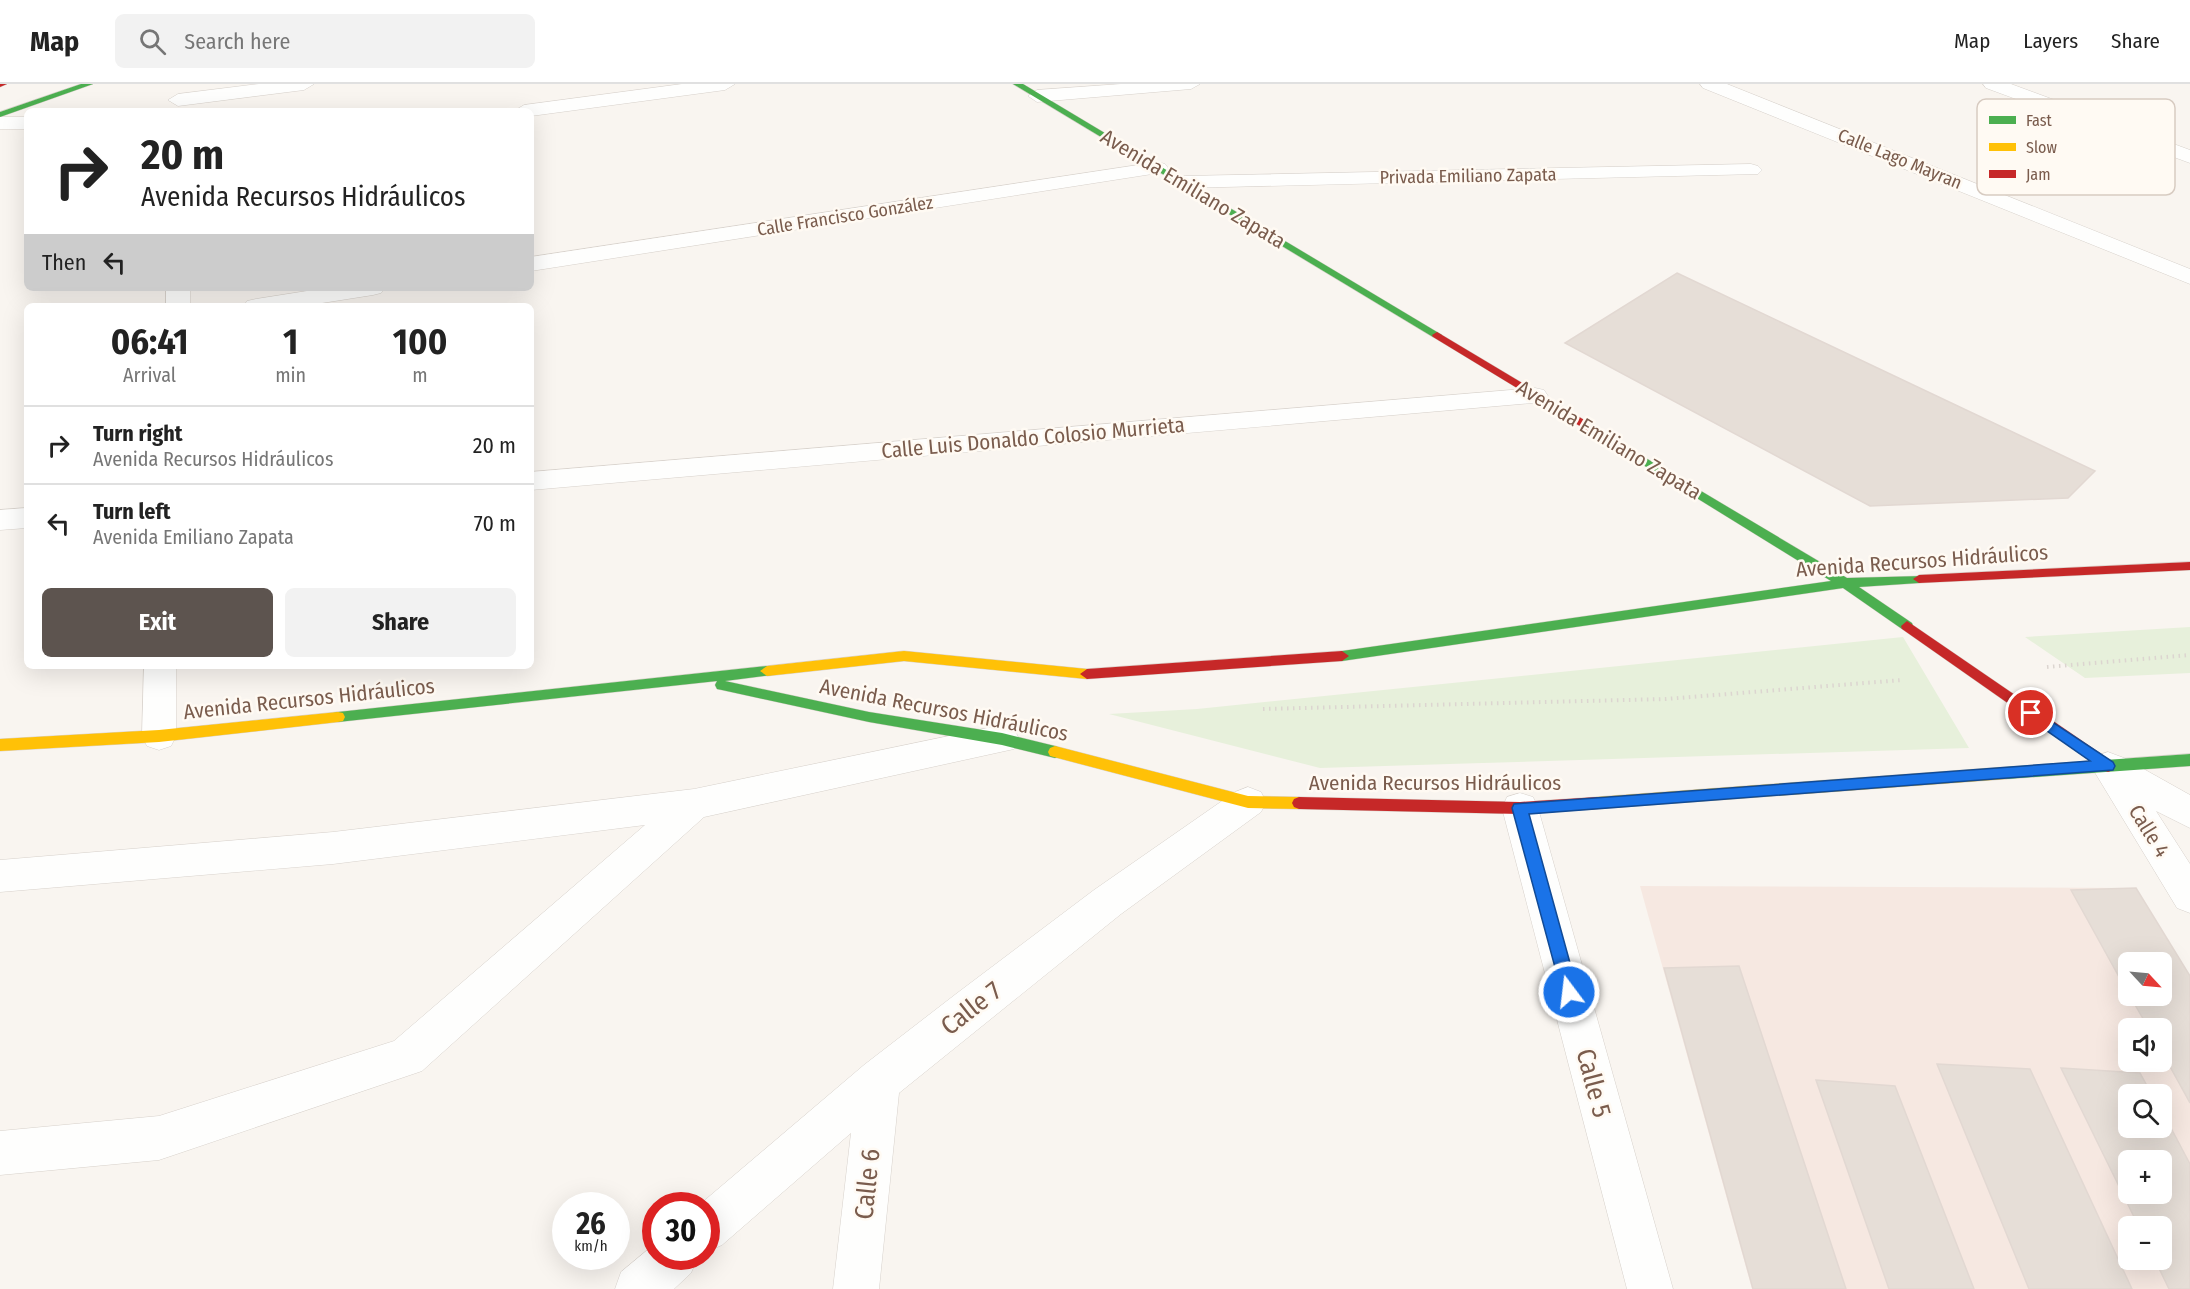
<!DOCTYPE html>
<meta charset="utf-8">
<style>
body{margin:0;font-family:"Fira Sans Condensed",sans-serif;background:#f2f2f2;color:#222;height:100vh;display:flex;flex-direction:column;font-size:22px;white-space:nowrap}
*{box-sizing:border-box;margin:0}
p{font-size:20px;color:#767676}
.icon{flex:none;width:33px;height:33px;fill:none;stroke:currentColor;stroke-width:2;stroke-linecap:round;stroke-linejoin:round}
.map{position:relative;flex:1;overflow:hidden}
.drawer{position:absolute;left:24px;top:219px;width:510px;height:366px;display:flex;flex-direction:column;background:#fff;border-radius:9px;box-shadow:0 6px 24px #0002}
.drawer>*{flex:none}
.hud{position:absolute;left:24px;top:24px;width:510px;height:183px;border-radius:9px;box-shadow:0 6px 24px #0002;background:#fff;color:#222;overflow:hidden}
.needle{width:39px;rotate:116deg}
.tools{position:absolute;left:2118px;top:868px;display:grid;gap:12px}
.tools a{display:grid;place-items:center;width:54px;height:54px;border-radius:9px;background:#fff;box-shadow:0 6px 24px #0002;font-size:30px}
.speed{position:absolute;left:552px;top:1108px;display:flex;gap:12px;font-size:30px;font-weight:700;text-align:center}
.speed>*{display:grid;place-content:center;width:78px;height:78px;border-radius:50%;background:#fff;box-shadow:0 6px 24px #0002;line-height:1}
.speed small{font-size:15px;font-weight:400}
.speed .limit{border:9px solid #d22;background:#fff;color:#111}
.pin{position:absolute;display:grid;place-items:center;width:51px;height:51px;color:#fff;margin:-26px;border:3px solid #fff;border-radius:50%;box-shadow:0 2px 6px #0007}
.me{position:absolute;width:66px;margin:-33px;rotate:345deg;stroke-linejoin:round;filter:drop-shadow(0 0 4px #0008)}
.turn{display:flex;align-items:center;gap:21px;height:126px;padding:0 18px;font-size:27px}
.turn .icon{width:78px;height:78px;stroke-width:2.5}
.turn b{display:block;font-size:42px;line-height:51px}
.then{display:flex;align-items:center;height:57px;padding:0 18px;background:#0003;gap:12px;font-size:22px}
.eta{display:flex;justify-content:space-evenly;align-items:center;height:102px;text-align:center}
.eta b{font-size:36px;font-weight:700;line-height:42px}
.cta{display:flex;gap:12px;margin-top:auto;padding:12px 18px}
.cta a{flex:1;height:69px;border-radius:9px;background:#5d544f;color:#fff;font-size:24px;font-weight:700;line-height:69px;text-align:center}
.cta a+a{background:#f2f2f2;color:#222}
ul{padding:0;list-style:none}
li{display:flex;align-items:center;gap:18px;height:78px;padding:0 18px;border-top:2px solid #e0e0e0}
li div{flex:1}
li b{display:block;font-size:22px}
li em{font-style:normal}
header{display:flex;align-items:center;gap:36px;box-sizing:border-box;height:84px;padding:0 30px;background:#fff;border-bottom:2px solid #e0e0e0}
header strong{font-size:28px}
nav{display:flex;gap:33px;margin-inline-start:auto;font-size:21px}
.search{width:420px;height:54px;background:#f2f2f2;display:flex;align-items:center;gap:15px;box-sizing:border-box;padding:0 21px;border-radius:9px;color:#767676;font-size:22px}
.map>svg:first-child{display:block}
.commercial{fill:#f6e8e1;fill-rule:evenodd}
.green{fill:#e7f0db}
.building{fill:#e6ded7;stroke:#e2d8d2;stroke-width:1.5;fill-rule:evenodd}
.lines{fill:none;stroke-linecap:round;stroke-linejoin:round}
.lane-casing{stroke:#d7d1cb;stroke-width:1}
.street-casing{stroke:#d7d1cb;stroke-width:1}
.fast-casing{stroke:#d9d2cb;stroke-width:1}
.slow-casing{stroke:#d9d2cb;stroke-width:1}
.jam-casing{stroke:#d9d2cb;stroke-width:1}
.path{stroke:#dcd5d0;stroke-width:4;stroke-dasharray:1.5 4.5;stroke-linecap:butt}
.lane{fill:#fefefd;fill-rule:evenodd}
.street{fill:#fefefd;fill-rule:evenodd}
.fast{fill:#4caf50;fill-rule:evenodd}
.slow{fill:#ffc107;fill-rule:evenodd}
.jam{fill:#c62828;fill-rule:evenodd}
.route{fill:#1a73e8;stroke:#114b97;stroke-width:1.5}
.labels{text-anchor:middle;stroke-width:5;stroke-linejoin:round;paint-order:stroke}
.far-street-label{font-size:18px;fill:#7a5c4d;stroke:#fffaf3}
.street-label{font-size:21px;fill:#7a5c4d;stroke:#fffaf3}
.near-street-label{font-size:26px;fill:#7a5c4d;stroke:#fffaf3}
.key{fill:#fffaf3;stroke:#d7cbc1;stroke-width:1.5}
.key-label{font-size:16px;fill:#7a5c4d}
</style>
<header>
<strong>Map</strong>
<div class="search"><svg class="icon" aria-label="search" viewBox="0 0 24 24"><circle cx="10" cy="10" r="6"/><path d="M15 15l6 6"/></svg>Search here</div>
<nav><a>Map</a><a>Layers</a><a>Share</a></nav>
</header>
<div class="map">
<svg width="2190" height="1205" viewBox="0 0 2190 1205">
<rect width="100%" height="100%" fill="#f9f5f0"/>
<path class="commercial" d="M1640,802L2136,804L2190,892V1205H1752ZM2128,879H2162V912H2128ZM2128,945H2162V978H2128ZM2128,1011H2162V1044H2128ZM2128,1077H2162V1110H2128ZM2128,1143H2162V1176H2128Z"/>
<path class="green" d="M2190,543V589L2085,594L2025,553Z
M1903,553L1969,664L1320,684L1109,630L1197,625Z"/>
<path class="building" d="M1677,189L2095,387L2068,414L1870,422L1565,259Z
M2136,804L2190,892V1019L2162,968V945H2149L2130,912H2162V879H2128V909L2071,806Z
M1739,882L1846,1205H1753L1664,884Z
M1937,980L2030,985L2132,1205H2029Z
M2061,984L2140,989L2152,1011H2128V1044H2162V1027L2190,1080V1205H2169L2155,1176H2162V1143H2139ZM2128,1077H2162V1110H2128Z
M1816,996L1895,1002L1974,1205H1889Z"/>
<g class="lines">
<defs>
<path id="lane" d="M1121,0H1200L1191,5L1037,18L1028,12L1037,6Z"/>
<path id="street" d="M259,0H314L304,6L178,22L168,16L178,10Z
M682,0H735L725,6L531,32V27H514L524,21Z
M1700,0H1727L2190,185V200L1703,4Z
M1983,0H2011L2190,66V79L1986,4Z
M0,33H27V45H0Z
M1158,78L1165,80L1168,84L1165,88L531,187V173Z
M1751,80L1758,82L1762,86L1758,90L1185,104L1177,103L1174,98L1177,93L1185,92Z
M166,204H190V222H166Z
M326,204H385L381,209L373,211L303,222H244L247,217L256,215Z
M1535,304L1544,306L1548,312L1544,318L531,406V388Z
M27,424V444L0,446V426Z
M144,582H176V652L171,662L159,666L147,662L142,652Z
M1002,641L1014,645L1019,655L1014,665L704,733L422,987L159,1076L0,1091V1047L159,1032L394,957L645,741L333,780L0,808V776L333,748L694,705Z
M2108,668L2124,674L2190,711V744L2156,727L2190,780V829L2177,824L2091,682L2096,672Z
M1248,703L1261,708L1266,718L1261,728L1121,830L899,1009L879,1205H833L851,1049L722,1161L706,1168V1122H698L864,981L956,910L1094,806L1235,708Z
M1520,709L1533,713L1538,724L1673,1205H1627L1502,724L1507,713Z
M656,1159V1173H698L691,1189L674,1205H615L621,1188Z"/>
<path id="fast" d="M81,0H93L0,33V28Z
M1013,0H1023L1442,251L1441,253H1433Z
M1597,345L1847,494L1923,492L1925,495L1919,499L1859,503L1912,539L1913,542L1912,545H1902L1843,504L1342,577L1337,576L1335,572L1342,567L1831,497L1593,350V346Z
M767,582L774,587L772,591L725,597L869,628L1002,649L1055,662L1060,664L1062,668L1060,672L1055,674L1002,661L869,638L722,606L717,605L715,601L717,597L338,638L333,637L331,633L333,629L338,628Z
M2190,670V682L2006,695L2001,693L1999,689L2001,685L2006,683Z"/>
<path id="slow" d="M904,567L1087,585L1094,590L1087,595L904,577L767,592L760,587L767,582Z
M338,628L343,629L345,633L343,637L338,638L159,658L0,667V655L159,646Z
M1055,662L1248,712L1299,713L1304,715L1306,719L1304,723L1299,725L1248,724L1050,672L1048,668L1050,664Z
M2006,683L2011,685L2013,689L2011,693L2006,695L1597,725L1592,723L1590,719L1592,715L1597,713Z"/>
<path id="jam" d="M0,0H7L0,3Z
M1437,248L1601,346L1603,348L1597,351L1593,350L1433,253L1432,251Z
M2190,478V486L1919,499L1913,495L1919,491Z
M1907,537L2113,678L2115,682L2113,686L2108,688L2103,686L1902,545L1901,542Z
M1342,567L1349,572L1342,577L1087,595L1080,590L1087,585Z
M1299,713L1520,718L1597,713L1602,715L1604,719L1602,723L1597,725L1520,730L1299,725L1294,723L1292,719L1294,715Z"/>
</defs>
<use href="#lane" class="lane-casing"/>
<use href="#street" class="street-casing"/>
<use href="#fast" class="fast-casing"/>
<use href="#slow" class="slow-casing"/>
<use href="#jam" class="jam-casing"/>
<path class="path" d="M2047,583L2190,571
M1263,625L1666,615L1902,596"/>
<use href="#lane" class="lane"/>
<use href="#street" class="street"/>
<use href="#fast" class="fast"/>
<use href="#slow" class="slow"/>
<use href="#jam" class="jam"/>
</g>
<path class="route" d="M2031,624L2113,678L2115,682L2113,686L1529,730L1578,908L1575,913L1569,915L1563,913L1512,724L1514,720L2090,677L2027,633V625Z"/>
<g class="labels">
<g class="far-street-label">
<text transform="translate(1900 75) rotate(22)" y="6">Calle Lago Mayran</text>
<text transform="translate(1468 92) rotate(-1)" y="6">Privada Emiliano Zapata</text>
<text transform="translate(845 132) rotate(-9)" y="6">Calle Francisco González</text>
</g>
<g class="street-label">
<text transform="translate(1193 105) rotate(31)" y="7">Avenida Emiliano Zapata</text>
<text transform="translate(1033 354) rotate(-5)" y="7">Calle Luis Donaldo Colosio Murrieta</text>
<text transform="translate(1609 356) rotate(31)" y="7">Avenida Emiliano Zapata</text>
<text transform="translate(1922 477) rotate(-4)" y="7">Avenida Recursos Hidráulicos</text>
<text transform="translate(309 615) rotate(-6)" y="7">Avenida Recursos Hidráulicos</text>
<text transform="translate(944 626) rotate(11)" y="7">Avenida Recursos Hidráulicos</text>
<text x="1435" y="706">Avenida Recursos Hidráulicos</text>
<text transform="translate(2149 747) rotate(58)" y="7">Calle 4</text>
</g>
<g class="near-street-label">
<text transform="translate(971 924) rotate(-38)" y="9">Calle 7</text>
<text transform="translate(1594 999) rotate(75)" y="9">Calle 5</text>
<text transform="translate(867 1100) rotate(-84)" y="9">Calle 6</text>
</g>
</g>
<rect x="1977" y="15" width="198" height="96" rx="9" class="key"/>
<rect x="1989" y="32" width="27" height="8" fill="#4caf50"/>
<rect x="1989" y="59" width="27" height="8" fill="#ffc107"/>
<rect x="1989" y="86" width="27" height="8" fill="#c62828"/>
<g class="key-label">
<text x="2026" y="42">Fast</text>
<text x="2026" y="69">Slow</text>
<text x="2026" y="96">Jam</text>
</g>
</svg>
<div class="tools">
<a><svg class="needle" viewBox="-14 -14 28 28"><path d="M0-13l5 13h-10z" fill="#e53935"/><path d="M0 13l5-13h-10z" fill="#767676"/></svg></a>
<a><svg class="icon" aria-label="sound" viewBox="0 0 24 24"><path d="M4 9h4l5-4v14l-5-4H4zM17 9q2 3 0 6"/></svg></a>
<a><svg class="icon" aria-label="search" viewBox="0 0 24 24"><circle cx="10" cy="10" r="6"/><path d="M15 15l6 6"/></svg></a>
<a>+</a>
<a>−</a>
</div>
<div class="speed"><div>26<small>km/h</small></div><div class="limit">30</div></div>
<div class="pin" style="left:2031px;top:629px;background:#d93025"><svg class="icon" aria-label="arrive" viewBox="0 0 24 24"><path d="M6 21V4h12l-3 4 3 4H6"/></svg></div>
<svg class="me" style="left:1569px;top:908px" viewBox="-20 -20 40 40"><circle r="17" fill="#1a73e8" stroke="#fff" stroke-width="3"/><path d="M0-11L8 9 0 5-8 9z" fill="#fff"/></svg>
<div class="hud">
<div class="turn"><svg class="icon" aria-label="right" viewBox="0 0 24 24"><path d="M7 20v-9h11M14 6l5 5-5 5"/></svg><div><b>20 m</b>Avenida Recursos Hidráulicos</div></div>
<div class="then">Then<svg class="icon" aria-label="left" viewBox="0 0 24 24"><path d="M17 20v-9H6M10 6l-5 5 5 5"/></svg></div>
</div>
<section class="drawer">
<div class="eta">
<div><b>06:41</b><p>Arrival</p></div>
<div><b>1</b><p>min</p></div>
<div><b>100</b><p>m</p></div>
</div>
<ul>
<li><svg class="icon" aria-label="right" viewBox="0 0 24 24"><path d="M7 20v-9h11M14 6l5 5-5 5"/></svg><div><b>Turn right</b><p>Avenida Recursos Hidráulicos</p></div><em>20 m</em></li>
<li><svg class="icon" aria-label="left" viewBox="0 0 24 24"><path d="M17 20v-9H6M10 6l-5 5 5 5"/></svg><div><b>Turn left</b><p>Avenida Emiliano Zapata</p></div><em>70 m</em></li>
</ul>
<div class="cta"><a>Exit</a><a>Share</a></div>
</section>
</div>
